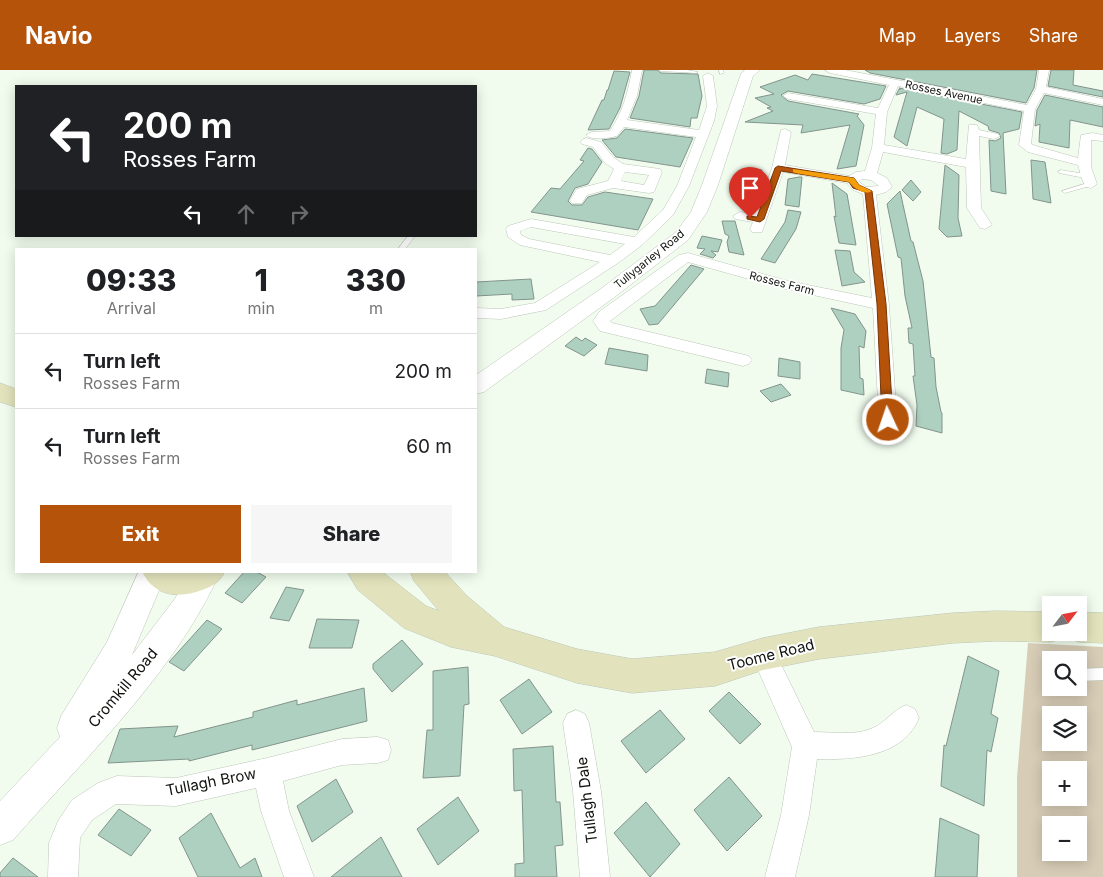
<!DOCTYPE html>
<meta charset="utf-8">
<style>
body{margin:0;font-family:Inter,sans-serif;background:#f6f6f6;color:#202124;height:100vh;display:flex;flex-direction:column;font-size:19px;white-space:nowrap}
*{box-sizing:border-box;margin:0}
p{font-size:16px;color:#757577}
.icon{flex:none;width:28px;height:28px;fill:none;stroke:currentColor;stroke-width:2;stroke-linecap:round;stroke-linejoin:round}
.map{position:relative;flex:1;overflow:hidden}
.drawer{position:absolute;left:15px;top:178px;width:462px;height:325px;display:flex;flex-direction:column;background:#fff;border-radius:0px;box-shadow:0 2px 12px #0003}
.drawer>*{flex:none}
.banner{position:absolute;left:15px;top:15px;width:462px;height:152px;border-radius:0px;box-shadow:0 2px 12px #0003;background:#202124;color:#fff;overflow:hidden}
.needle{width:32px;rotate:58deg}
.tools{position:absolute;left:1042px;top:526px;display:grid;gap:10px}
.tools a{display:grid;place-items:center;width:45px;height:45px;border-radius:0px;background:#fff;box-shadow:0 2px 12px #0003;font-size:25px}
.pin{position:absolute;display:grid;place-items:center;width:42px;height:42px;color:#fff;margin:-51px -21px;border-radius:50% 50% 50% 0;rotate:-45deg;box-shadow:0 0 5px #0007}
.pin .icon{rotate:45deg}
.me{position:absolute;width:55px;margin:-28px;rotate:357deg;stroke-linejoin:round;filter:drop-shadow(0 0 4px #0008)}
.turn{display:flex;align-items:center;gap:18px;height:105px;padding:0 25px;font-size:22px}
.turn .icon{width:65px;height:65px;stroke-width:2.5}
.turn b{display:block;font-size:35px;line-height:42px}
.lanes{display:flex;align-items:center;height:48px;padding:0 25px;background:#0003;justify-content:center;gap:25px;direction:ltr}
.lanes .off{opacity:.35}
.eta{display:flex;justify-content:space-evenly;align-items:center;height:85px;text-align:center}
.eta b{font-size:30px;font-weight:800;line-height:35px}
.cta{display:flex;gap:10px;margin-top:auto;padding:10px 25px}
.cta a{flex:1;height:58px;border-radius:0px;background:#b45309;color:#fff;font-size:20px;font-weight:800;line-height:58px;text-align:center}
.cta a+a{background:#f6f6f6;color:#202124}
ul{padding:0;list-style:none}
li{display:flex;align-items:center;gap:15px;height:75px;padding:0 25px;border-top:1px solid #e0e0e0}
li div{flex:1}
li b{display:block;font-size:19px}
li em{font-style:normal}
header{display:flex;align-items:center;gap:30px;box-sizing:border-box;height:70px;padding:0 25px;background:#b45309;color:#fff}
header strong{font-size:24px}
nav{display:flex;gap:28px;margin-inline-start:auto;font-size:18px}
.map>svg:first-child{display:block}
.green{fill:#d7ccb6;fill-rule:evenodd}
.building{fill:#add0c0;stroke:#83948c}
.lines{fill:none;stroke-linecap:round;stroke-linejoin:round}
.service-casing{stroke:#bcc7b9;stroke-width:1}
.minor-casing{stroke:#bcc7b9;stroke-width:1}
.tertiary-casing{stroke:#bcc7b9;stroke-width:1}
.secondary-casing{stroke:#bcc7b9;stroke-width:1}
.service{fill:#fff;fill-rule:evenodd}
.minor{fill:#fff;fill-rule:evenodd}
.tertiary{fill:#fff;fill-rule:evenodd}
.secondary{fill:#e2e3bc;fill-rule:evenodd}
.route{fill:#b45309;stroke:#753606}
.slow{fill:#f59e0b}
.labels{text-anchor:middle;stroke-width:4;stroke-linejoin:round;paint-order:stroke}
.far-street-label{font-size:11px;fill:#0f120d;stroke:#fff}
.near-street-label{font-size:15px;fill:#0f120d;stroke:#fff}
</style>
<header>
<strong>Navio</strong>
<nav><a>Map</a><a>Layers</a><a>Share</a></nav>
</header>
<div class="map">
<svg width="1103" height="807" viewBox="0 0 1103 807">
<rect width="100%" height="100%" fill="#f1fcee"/>
<path class="green" d="M1028,573L1103,577V807H1017V708ZM1051,590H1079V618H1051ZM1051,645H1079V672H1051ZM1051,700H1079V728H1051ZM1051,755H1079V782H1051Z"/>
<path class="building" d="M644,0H657L661,3L698,4L702,26L697,48H691L690,57L630,48L639,26Z
M865,0H1037L1034,18L1026,33L870,3Z
M1051,0H1074L1073,15L1103,21V27L1048,16Z
M614,1L630,2L620,38L609,59L588,60L602,30H604L607,20H608Z
M812,4L886,16L880,29L864,34L788,21L781,25L788,31L859,44L857,46L864,55L856,96L837,99L850,55L801,63L803,55L745,52L773,41L767,38L771,37L755,28L774,24L760,17L795,5L808,10Z
M899,18L1022,42L1019,59L1003,63L1006,124L991,121L989,70L995,71L1001,68L999,63L989,60L988,56L959,41L957,80L947,84L941,83L944,49L917,37L907,76L894,67L907,22L896,25L899,19H901Z
M1045,25L1103,37V57L1070,50L1069,78L1039,72L1040,54L1035,56L1037,40Z
M625,59L693,68L680,97L616,87L602,70L617,68Z
M588,78L592,79L602,92L588,114L575,118L568,131L572,135H582L588,127L605,122L653,129L638,160L531,142L551,118L560,119L584,91L580,90Z
M1031,90L1045,92L1051,133L1033,129Z
M945,95L959,105L958,148L962,166L947,167L939,159Z
M747,98L762,100L752,128L737,125Z
M799,107H802L799,137L785,135L788,109Z
M911,110L921,122L913,131L902,120Z
M832,113L847,124L856,175L839,173L834,146L836,147Z
M900,121L911,171L913,172L923,211L931,287L934,288L936,317L941,342L942,343V363L916,356L917,335L913,306H915L913,274L909,273L908,258H912L905,226L901,188L898,187L887,134Z
M788,140L801,142L796,159L775,193L761,189L785,152Z
M722,151H735L744,185L729,182L727,172L729,166L725,164Z
M702,166L722,170L718,182L711,181L716,185L713,188L700,184L705,179L697,178Z
M835,180L850,181L854,202L865,212L842,216Z
M691,195L704,199L658,254L649,255L640,239L655,236Z
M531,209L534,229L512,230V224L476,226V212Z
M831,238L855,244L866,261L864,278L859,276L860,308L863,309L864,325L841,320V278L844,260Z
M576,267L582,271L585,268L597,275L584,286L565,276Z
M609,278L648,285L647,301L605,294Z
M779,288L800,292V309L778,306Z
M707,299L729,303L728,317L705,313Z
M781,314L791,325L771,332L760,321Z
M245,501H255L266,507L242,533L225,523Z
M286,517L304,520L289,551L270,548Z
M317,549L359,550L352,578H309Z
M207,550L222,559L184,601L169,592Z
M402,570L423,594L392,622L373,599V594Z
M968,586L999,601L991,644L998,648L991,682L987,680L984,736L941,716L944,675L946,676Z
M468,597L469,634L464,635L460,706L423,708L427,660H433V601Z
M529,609L552,642L522,664L500,630Z
M364,618L367,651L252,680V675L189,691V689L108,693L120,659L178,656L174,667L253,647V642L297,630V635Z
M729,622L761,654L740,674L709,641Z
M660,640L685,669L646,703L621,671Z
M553,676L556,732H560L563,775L555,776L557,807H515V794L524,793L522,720L514,721L513,679Z
M729,707L762,746L727,781L694,740Z
M336,709L353,742L312,772L297,736Z
M458,727L479,761L438,795L417,759Z
M646,732L680,774L650,807L614,763Z
M119,739L151,760L131,786L98,765Z
M211,743L240,798L255,788L262,807H198L179,768Z
M940,748L979,765L977,807H935Z
M381,767L402,807H331Z
M13,788L38,807H0V803Z"/>
<g class="lines">
<defs>
<path id="service" d="M659,0H687L698,2L696,3L661,1Z
M719,0H723L724,3L720,4Z
M1061,100L1085,104L1088,106L1085,108L1059,103L1058,102Z
M1091,112L1094,114L1093,115L1065,123L1062,121Z
M408,166H415L405,179H398Z
M1103,598V610L1079,611V599Z"/>
<path id="minor" d="M632,0H642L637,26L627,50L699,60L707,36L703,6L708,3L713,6L717,36L714,51L689,116L673,145L642,175L618,193L546,240L501,249L476,248V238L501,239L535,233L600,192L520,175L508,167L506,159L508,156L531,149L634,167L663,140L677,116L696,67L624,57L617,66C608,68 593,71 586,65L592,62L610,61C623,42 628,22 632,0ZM531,157L625,174L610,185L529,169L521,165L520,161Z
M825,0H845L1027,35L1036,19L1039,0H1049L1046,17L1103,29V35L1044,23L1035,39L1031,74L1036,76L1078,88L1081,65L1093,63L1103,65V71L1091,70V97L1097,114L1091,118L1086,117L1082,109L1078,95L1028,82L1019,75L1024,41L898,16L887,42L884,75L966,89L969,55H977L979,60L998,64L1000,66L994,69L979,66L981,138L992,155L985,159L980,158L967,138L966,97L883,82L877,103L887,108L892,117L886,122L876,125L889,235L897,351L895,356L888,358L881,356L879,351L873,238L781,218L688,192L610,251L612,253L749,286L752,290L749,294L743,296L600,261L593,251L600,241L679,185L688,183L788,211L872,228L863,124L853,120L847,113L783,102L762,162H752L750,159L753,152L735,149L733,146L740,142L755,144L772,98L781,60L785,59L791,62L785,95L849,106L856,102L865,101L872,78L876,44L788,29L783,26L788,23L878,38L889,15L830,3ZM862,109L871,110L879,116L866,117L858,111Z
M586,68L601,72L613,87L623,94L660,99L662,102L654,122L649,123L613,118L587,125L582,133H572L570,130L577,119L608,111L614,99L605,93L593,77L582,74L580,72L582,70ZM625,102L649,105L644,115L621,111Z
M763,572L772,576L814,662C832,662 856,666 873,658C886,652 893,640 906,635L915,639L919,648C903,687 854,690 817,689L809,745L795,807H765L781,745L792,677L751,584L754,576Z
M576,640L585,644L589,653L601,721L610,807H580L573,721L563,653L567,644Z
M378,667L388,670L391,680L388,690L378,693L342,695L283,711L289,741L314,807H284L261,741L256,718L176,736L116,734L92,750L80,768L78,807H48L49,773L58,751L72,730L98,713L117,706L176,708L267,688L342,669Z"/>
<path id="tertiary" d="M745,0H760L753,6L718,115L707,142L688,170L616,226L484,322L476,324V305L602,218L676,162L691,142L702,115L741,4Z
M139,501H167L132,585L174,530L192,501H217L219,505C172,606 86,687 13,770L0,775V731L60,667L57,658L61,646L107,572Z"/>
<path id="secondary" d="M0,313L16,319V337L0,332Z
M142,501H225C220,512 213,516 202,520C178,529 153,526 142,501Z
M347,501H381L426,536L439,541L414,511L410,501H444L467,526L504,557L577,579L632,589L715,582L763,568L819,557L953,543L996,541L1051,542V562H1065L1063,568L1051,572L996,571L953,573L819,589L763,600L715,616L632,623L577,613L495,586L451,577L404,558L358,520Z
M1079,542L1103,543V573L1079,572L1067,568L1065,562H1079Z"/>
</defs>
<use href="#service" class="service-casing"/>
<use href="#minor" class="minor-casing"/>
<use href="#tertiary" class="tertiary-casing"/>
<use href="#secondary" class="secondary-casing"/>
<use href="#service" class="service"/>
<use href="#minor" class="minor"/>
<use href="#tertiary" class="tertiary"/>
<use href="#secondary" class="secondary"/>
</g>
<path class="route" d="M778,96L854,108L859,115L872,121L886,234L893,350L892,353L888,354L882,350L877,234L865,122L853,118L849,112L781,101L764,149L760,152L747,149V146L757,147L775,98Z"/>
<path class="slow" d="M793,99L854,108L859,115L872,121C864,126 854,118 849,112L795,103L793,102Z"/>
<g class="labels">
<g class="far-street-label">
<text transform="translate(944 22) rotate(12)" y="4">Rosses Avenue</text>
<text transform="translate(649 189) rotate(-39)" y="4">Tullygarley Road</text>
<text transform="translate(782 213) rotate(14)" y="4">Rosses Farm</text>
</g>
<g class="near-street-label">
<text transform="translate(771 585) rotate(-14)" y="5">Toome Road</text>
<text transform="translate(123 618) rotate(-50)" y="5">Cromkill Road</text>
<text transform="translate(211 712) rotate(-11)" y="5">Tullagh Brow</text>
<text transform="translate(587 730) rotate(-97)" y="5">Tullagh Dale</text>
</g>
</g>
</svg>
<div class="tools">
<a><svg class="needle" viewBox="-14 -14 28 28"><path d="M0-13l5 13h-10z" fill="#e53935"/><path d="M0 13l5-13h-10z" fill="#757577"/></svg></a>
<a><svg class="icon" aria-label="search" viewBox="0 0 24 24"><circle cx="10" cy="10" r="6"/><path d="M15 15l6 6"/></svg></a>
<a><svg class="icon" aria-label="layers" viewBox="0 0 24 24"><path d="M12 4l9 5-9 5-9-5zM3 14l9 5 9-5"/></svg></a>
<a>+</a>
<a>−</a>
</div>
<div class="pin" style="left:750px;top:148px;background:#d93025"><svg class="icon" aria-label="arrive" viewBox="0 0 24 24"><path d="M6 21V4h12l-3 4 3 4H6"/></svg></div>
<svg class="me" style="left:888px;top:350px" viewBox="-20 -20 40 40"><circle r="17" fill="#b45309" stroke="#fff" stroke-width="3"/><path d="M0-11L8 9 0 5-8 9z" fill="#fff"/></svg>
<div class="banner">
<div class="turn"><svg class="icon" aria-label="left" viewBox="0 0 24 24"><path d="M17 20v-9H6M10 6l-5 5 5 5"/></svg><div><b>200 m</b>Rosses Farm</div></div>
<div class="lanes"><svg class="icon" aria-label="left" viewBox="0 0 24 24"><path d="M17 20v-9H6M10 6l-5 5 5 5"/></svg><svg class="icon off" aria-label="ahead" viewBox="0 0 24 24"><path d="M12 20V5M6 11l6-6 6 6"/></svg><svg class="icon off" aria-label="right" viewBox="0 0 24 24"><path d="M7 20v-9h11M14 6l5 5-5 5"/></svg></div>
</div>
<section class="drawer">
<div class="eta">
<div><b>09:33</b><p>Arrival</p></div>
<div><b>1</b><p>min</p></div>
<div><b>330</b><p>m</p></div>
</div>
<ul>
<li><svg class="icon" aria-label="left" viewBox="0 0 24 24"><path d="M17 20v-9H6M10 6l-5 5 5 5"/></svg><div><b>Turn left</b><p>Rosses Farm</p></div><em>200 m</em></li>
<li><svg class="icon" aria-label="left" viewBox="0 0 24 24"><path d="M17 20v-9H6M10 6l-5 5 5 5"/></svg><div><b>Turn left</b><p>Rosses Farm</p></div><em>60 m</em></li>
</ul>
<div class="cta"><a>Exit</a><a>Share</a></div>
</section>
</div>
